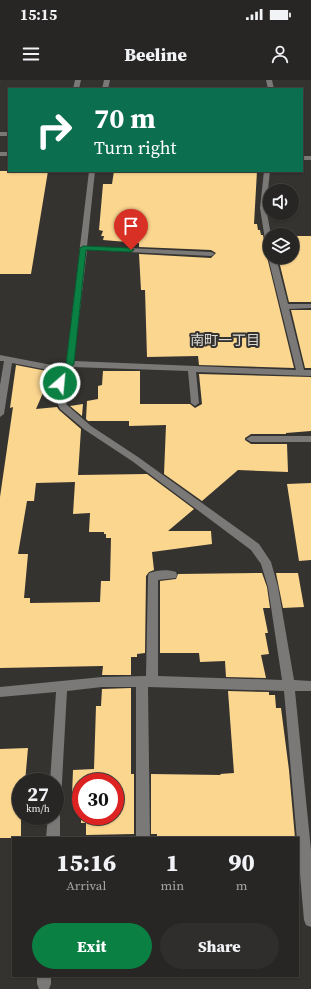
<!DOCTYPE html>
<meta charset="utf-8">
<style>
body{margin:0;font-family:"Source Serif 4","Noto Sans JP",serif;background:#302e2c;color:#f1f3f6;height:100vh;display:flex;flex-direction:column;font-size:15px;white-space:nowrap}
*{box-sizing:border-box;margin:0}
p{font-size:13px;color:#a5a5a6}
.icon{flex:none;width:22px;height:22px;fill:none;stroke:currentColor;stroke-width:2;stroke-linecap:round;stroke-linejoin:round}
.map{position:relative;flex:1;overflow:hidden}
.panel{position:absolute;left:12px;top:757px;width:287px;height:140px;display:flex;flex-direction:column;background:#282624;border-radius:0px;box-shadow:0 1px 3px #0004,0 0 0 1px #444341}
.panel>*{flex:none}
.hud{position:absolute;left:8px;top:8px;width:295px;height:84px;border-radius:0px;box-shadow:0 1px 3px #0004,0 0 0 1px #444341;background:#0b6e4f;color:#fff;overflow:hidden}
.tools{position:absolute;left:263px;top:104px;display:grid;gap:8px}
.tools a{display:grid;place-items:center;width:36px;height:36px;border-radius:50%;background:#282624;box-shadow:0 1px 3px #0004,0 0 0 1px #444341;font-size:20px}
.speed{position:absolute;left:12px;top:693px;display:flex;gap:8px;font-size:20px;font-weight:700;text-align:center}
.speed>*{display:grid;place-content:center;width:52px;height:52px;border-radius:50%;background:#282624;box-shadow:0 1px 3px #0004,0 0 0 1px #444341;line-height:1}
.speed small{font-size:10px;font-weight:400}
.speed .limit{border:6px solid #d22;background:#fff;color:#111}
.pin{position:absolute;display:grid;place-items:center;width:34px;height:34px;color:#fff;margin:-41px -17px;border-radius:50% 50% 50% 0;rotate:-45deg;box-shadow:0 0 4px #0007}
.pin .icon{rotate:45deg}
.me{position:absolute;width:44px;margin:-22px;rotate:27deg;stroke-linejoin:round;filter:drop-shadow(0 0 3px #0008)}
.turn{display:flex;align-items:center;gap:14px;height:84px;padding:0 20px;font-size:18px}
.turn .icon{width:52px;height:52px;stroke-width:2.5}
.turn b{display:block;font-size:28px;line-height:34px}
.eta{display:flex;justify-content:space-evenly;align-items:center;height:68px;text-align:center}
.eta b{font-size:24px;font-weight:800;line-height:28px}
.primary-button{display:flex;gap:8px;margin-top:auto;padding:8px 20px}
.primary-button a{flex:1;height:46px;border-radius:24px;background:#0b8043;color:#fff;font-size:16px;font-weight:800;line-height:46px;text-align:center}
.primary-button a+a{background:#302e2c;color:#f1f3f6}
.status{display:flex;justify-content:space-between;align-items:center;height:28px;padding:0 20px;background:#282624;direction:ltr}
.status svg{height:11px;fill:currentColor}
header{display:flex;justify-content:space-between;align-items:center;height:52px;padding:0 20px;background:#282624;font-size:18px;font-weight:800}
.map>svg:first-child{display:block}
.building{fill:#fbd68f;fill-rule:evenodd}
.lines{fill:none;stroke-linecap:round;stroke-linejoin:round}
.minor{fill:#7a7978;fill-rule:evenodd}
.route{fill:#0b8043;stroke:#07532c}
.labels{text-anchor:middle;stroke-width:4;stroke-linejoin:round;paint-order:stroke}
.neighbourhood-label{font-size:14px;fill:#dddad6;stroke:#353330}
</style>
<div class="status"><b>15:15</b><svg viewBox="0 0 49 12"><path d="M0 12V9h3v3zM5 12V6h3v6zM10 12V3h3v9zM15 12V0h3v12zM26 1h20v11H26zM47 4h2v5h-2z"/></svg></div>
<header><svg class="icon" aria-label="menu" viewBox="0 0 24 24"><path d="M4 6h16M4 12h16M4 18h16"/></svg>Beeline<svg class="icon" aria-label="person" viewBox="0 0 24 24"><circle cx="12" cy="8" r="4"/><path d="M4 21q1-7 8-7t8 7"/></svg></header>
<div class="map">
<svg width="311" height="909" viewBox="0 0 311 909">
<rect width="100%" height="100%" fill="#353330"/>
<path class="building" d="M0,91H48L31,194H0Z
M114,91H257L254,144H257L258,150H260L261,155H263L265,166L270,169V174H268L267,177L294,288L199,285L198,276L147,277L145,210H141L139,174L211,178L216,173L211,170L139,167V163L103,160L104,156H101L103,151L99,150L103,104H112Z
M292,156H311V222H289L278,177H292Z
M291,230H311V288H305Z
M16,285L52,292L36,329L57,327L59,330L81,349L78,395L147,394L194,429L168,451H211L212,464L152,472L154,490L149,492L146,496L145,573L137,574V577H131V595H102L103,586L0,588V417L13,327L10,328ZM75,402L73,434L90,433L89,452H104V454H106V458H111L110,501H101L100,522L30,523V518H24L28,474H18L27,421H34L36,403Z
M103,291H140V324H190L195,328L202,324L199,294L311,297V351L286,353V354H251L245,358V360L251,364H287L288,392L238,390L202,421L164,394L166,345L129,346V341H88L86,339L87,321L98,319V306L102,305Z
M83,324L82,336L70,326Z
M311,403V480L299,481L287,404Z
M262,493L267,507L270,528H263L268,553H265L269,574L261,575L266,598L226,597L225,581L200,582L199,573H160V501L176,499L178,494Z
M276,493H298L304,527L283,528Z
M131,608V694H134V754L86,755V743H81V736H115V702H81V715H72L73,690L94,689L96,626H101L102,609Z
M228,611L269,612V615H275L276,628H281L289,690L295,758H157V754H151V694L221,695L220,694L234,693Z
M28,668L25,702H21V758H0V669Z"/>
<g class="lines">
<path class="minor" d="M75,0H81L79,9H73Z
M104,0H110L108,9H102Z
M266,0H272L274,9H268Z
M0,52H9V56H0Z
M0,72H9V76H0Z
M302,76H311V80H302Z
M89,91H95L87,166L211,172L215,174L211,176L87,170L74,281L296,290L268,177L269,175L270,177H276L288,224H311V228L289,229L304,290H311V296L196,292L199,323L195,326L191,323L188,291L72,287L68,291L62,315L67,325L91,346L138,377L259,464L271,482L278,507L294,600L311,601V611H295L311,770V847L306,845L304,840L284,611L148,607L150,758H136V607H102L67,611L61,720L59,724L55,726V702H50L56,612L0,617V607L102,597L146,596L148,496L149,493C157,490 168,489 176,492L177,495L176,498L158,500V596L282,600L268,507L261,484L251,470L132,381L85,350L60,329L54,315L59,292L12,283L4,334L0,337V305L4,281H0V275L62,287L66,283Z
M264,91H270L266,128L271,155H270V168L266,166L260,128Z
M251,356H311V362H251L246,359Z
M55,730L59,731L60,736V758H46L48,736H55Z
M37,896H51V904L49,909H39L37,904Z"/>
</g>
<path class="route" d="M83,166L131,168L134,170L131,172L86,170L74,284L68,291L62,305L60,306L56,303L61,290L66,284L80,168Z"/>
<g class="labels">
<g class="neighbourhood-label">
<text x="225" y="265">南町一丁目</text>
</g>
</g>
</svg>
<div class="tools">
<a><svg class="icon" aria-label="sound" viewBox="0 0 24 24"><path d="M4 9h4l5-4v14l-5-4H4zM17 9q2 3 0 6"/></svg></a>
<a><svg class="icon" aria-label="layers" viewBox="0 0 24 24"><path d="M12 4l9 5-9 5-9-5zM3 14l9 5 9-5"/></svg></a>
</div>
<div class="speed"><div>27<small>km/h</small></div><div class="limit">30</div></div>
<div class="pin" style="left:131px;top:170px;background:#d93025"><svg class="icon" aria-label="arrive" viewBox="0 0 24 24"><path d="M6 21V4h12l-3 4 3 4H6"/></svg></div>
<svg class="me" style="left:60px;top:303px" viewBox="-20 -20 40 40"><circle r="17" fill="#0b8043" stroke="#fff" stroke-width="3"/><path d="M0-11L8 9 0 5-8 9z" fill="#fff"/></svg>
<div class="hud">
<div class="turn"><svg class="icon" aria-label="right" viewBox="0 0 24 24"><path d="M7 20v-9h11M14 6l5 5-5 5"/></svg><div><b>70 m</b>Turn right</div></div>
</div>
<section class="panel">
<div class="eta">
<div><b>15:16</b><p>Arrival</p></div>
<div><b>1</b><p>min</p></div>
<div><b>90</b><p>m</p></div>
</div>
<div class="primary-button"><a>Exit</a><a>Share</a></div>
</section>
</div>
